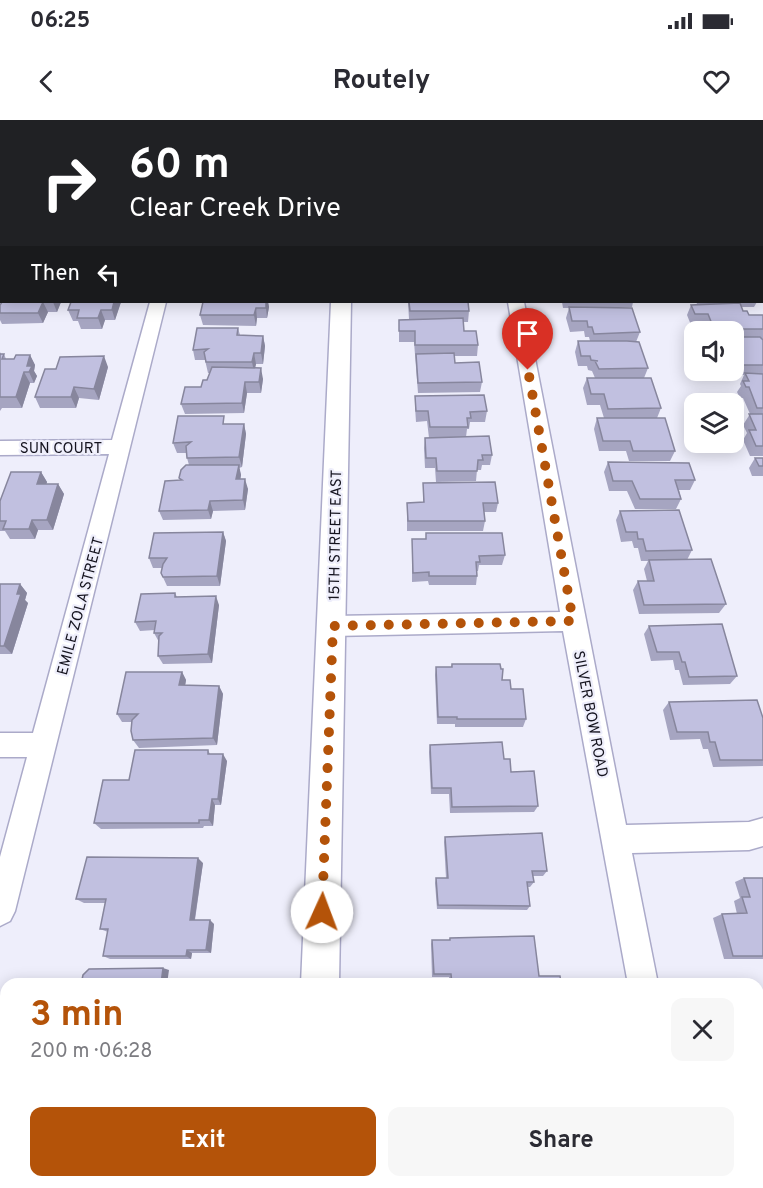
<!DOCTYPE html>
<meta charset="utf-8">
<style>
body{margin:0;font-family:Overpass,sans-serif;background:#f7f7f7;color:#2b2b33;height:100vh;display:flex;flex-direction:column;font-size:22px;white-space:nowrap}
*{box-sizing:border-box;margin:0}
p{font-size:20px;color:#7c7c81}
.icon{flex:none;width:33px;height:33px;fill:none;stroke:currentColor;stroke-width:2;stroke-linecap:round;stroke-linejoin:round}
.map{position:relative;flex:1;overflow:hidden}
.side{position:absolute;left:0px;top:858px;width:764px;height:210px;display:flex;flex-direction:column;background:#fff;border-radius:18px 18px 0 0;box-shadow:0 3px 15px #0003}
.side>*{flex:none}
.hud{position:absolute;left:0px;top:0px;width:764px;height:183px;box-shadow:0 3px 15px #0003;background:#202124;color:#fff;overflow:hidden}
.buttons{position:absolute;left:684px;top:201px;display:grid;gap:12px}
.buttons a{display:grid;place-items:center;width:60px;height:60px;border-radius:12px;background:#fff;box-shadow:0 3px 15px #0003;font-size:30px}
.pin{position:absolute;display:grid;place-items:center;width:51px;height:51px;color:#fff;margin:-62px -26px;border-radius:50% 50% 50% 0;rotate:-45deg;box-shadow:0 0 6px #0007}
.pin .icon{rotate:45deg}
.me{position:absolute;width:66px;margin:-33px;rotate:2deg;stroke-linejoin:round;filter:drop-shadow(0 0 4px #0008)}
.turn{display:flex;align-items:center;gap:21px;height:126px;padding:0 30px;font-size:27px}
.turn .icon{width:78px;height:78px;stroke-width:2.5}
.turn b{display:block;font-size:42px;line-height:51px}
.then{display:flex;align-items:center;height:57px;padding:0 30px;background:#0003;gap:12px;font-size:22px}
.round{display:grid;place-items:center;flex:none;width:63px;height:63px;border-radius:12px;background:#f7f7f7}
.head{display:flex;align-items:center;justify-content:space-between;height:102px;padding:0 30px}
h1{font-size:36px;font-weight:700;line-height:45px;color:#b45309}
.button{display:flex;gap:12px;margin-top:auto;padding:12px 30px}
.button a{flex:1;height:69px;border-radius:12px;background:#b45309;color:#fff;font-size:24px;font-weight:700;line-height:69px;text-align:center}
.button a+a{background:#f7f7f7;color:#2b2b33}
.status{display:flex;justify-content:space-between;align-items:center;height:42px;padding:0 30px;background:#fff;direction:ltr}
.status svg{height:16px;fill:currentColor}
header{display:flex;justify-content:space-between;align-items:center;height:78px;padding:0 30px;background:#fff;font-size:27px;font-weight:700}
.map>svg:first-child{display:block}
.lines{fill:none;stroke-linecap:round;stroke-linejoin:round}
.service-casing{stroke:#abaac9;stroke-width:3}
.minor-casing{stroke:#abaac9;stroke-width:3}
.tertiary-casing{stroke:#abaac9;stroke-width:3}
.service{fill:#fff;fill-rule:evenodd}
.minor{fill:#fff;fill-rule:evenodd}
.tertiary{fill:#fff;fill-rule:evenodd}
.wall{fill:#a6a5c1}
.shaded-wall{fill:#87869d}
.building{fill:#c1c0e0;stroke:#87869d;stroke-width:1.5}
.route{stroke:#b45309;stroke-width:10;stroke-dasharray:0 18}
.labels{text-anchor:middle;stroke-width:4.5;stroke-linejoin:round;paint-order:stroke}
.street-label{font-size:15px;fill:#14131e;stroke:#eeeefb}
</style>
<div class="status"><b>06:25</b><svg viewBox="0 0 49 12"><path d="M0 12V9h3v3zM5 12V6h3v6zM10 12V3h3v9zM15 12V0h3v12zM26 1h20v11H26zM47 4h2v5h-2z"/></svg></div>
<header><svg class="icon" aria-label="back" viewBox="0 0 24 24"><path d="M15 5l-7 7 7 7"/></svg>Routely<svg class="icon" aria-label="heart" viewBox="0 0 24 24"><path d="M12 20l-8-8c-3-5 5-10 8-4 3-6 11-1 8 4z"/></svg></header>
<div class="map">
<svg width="763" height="1068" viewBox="0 0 763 1068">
<rect width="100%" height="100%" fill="#eeeefb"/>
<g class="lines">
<defs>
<path id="service" d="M283,0H289V2H283Z
M0,35H2L0,40Z"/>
<path id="minor" d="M762,110L763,111V122L762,121Z
M762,139H763V149H762Z
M0,140H2V150H0Z
M150,182H166L15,791L10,801L0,806V737L27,637H0V613H33L109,334L0,335V321L112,320Z
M508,182H524L626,705L749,702L763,698V726L749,730L632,733L658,864H628L563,511L333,516L325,513L321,506L325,499L333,496L560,492Z
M662,1062H698L699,1068H663Z"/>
<path id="tertiary" d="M338,0H354V2H338Z
M762,56H763V66H762Z
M0,58H2V68H0Z
M331,182H351L339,864H301Z
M291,1062H335V1068H291Z"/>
</defs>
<use href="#service" class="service-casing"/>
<use href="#minor" class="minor-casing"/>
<use href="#tertiary" class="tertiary-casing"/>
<use href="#service" class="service"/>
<use href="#minor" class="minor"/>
<use href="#tertiary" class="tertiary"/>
</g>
<path class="wall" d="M116,0H231V2H115Z
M395,0H458L460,2L394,1Z
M762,6H763V27L762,26Z
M0,85H2V121H0Z
M2,182H61L57,192H48L43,203L2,204L0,200V185Z
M121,182L115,200H105L102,209H81L78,201H73L68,190Z
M203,182H268L269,187L267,198H257L256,206L203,205L200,195Z
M408,182H468L469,191L468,202H463L464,211L478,225L477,236H454L455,243L482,262L480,272L418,273L414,222H399V200L409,199Z
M562,182H633L632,187L594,188L640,212L636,222L648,248L644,258L661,288L657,298L675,331L670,341H629L626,331H599L594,309L597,298H604L600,285H587L583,268L587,258H595L592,251L588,250L587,246H578L575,232L578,221H590L589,217H585L584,211L570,212L566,198L569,188H563Z
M696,182H757L754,187H741L743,191L749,195H763V336H750L743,320L747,313L743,305L750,294L743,278H740L737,272L741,266L740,264L744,255H730L728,250H734V212H706L703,205H691L687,195L691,185L697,184Z
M238,208L240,215L263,216L265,226L263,244H256L255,248L263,259L261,273H247L244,293L185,294L181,284L201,267L207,260L210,253H208L205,240H195L193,230Z
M694,228V242L686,238L688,233Z
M0,232L1,234H4L6,239H14L30,235L35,245L34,251L37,256L34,263H30L22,288H2L0,291Z
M108,247L99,280L79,278L76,288H40L35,277Z
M415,276L487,291L485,302H470L469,309H467L466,317L492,335L490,345H482L481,350H477L476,361L436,362L435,348H425L424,328L425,318H429L427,301L416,302L415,287Z
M226,304H244L246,314L242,347L239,348L241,355L240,359L248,369L245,390L213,391L211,399L163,400L159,391L180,360L179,358L189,345L187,338V333H177L173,323Z
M755,338H763V356H752L749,348Z
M608,342L695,360L690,370H679L681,379L676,389H635L627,371H609L604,352Z
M41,352L47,362L46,364H58L64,374L53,410H38L35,419H10L5,411H0V381Z
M423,363L498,383L496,392H484L485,401L483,411H407V383L423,382Z
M620,391L692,430L687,440L726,484L719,493L639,494L633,470L638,461H647L644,449L648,441H641L638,428H634L632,421L621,422L616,400Z
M223,412L226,421L220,466H167L161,453L162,448H153L149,438Z
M426,413L505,435L502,445H479L478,451H477V456L476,465H429L428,461L412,462V419H426Z
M0,464H20L27,473L25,480L28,483L12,534H0Z
M175,473L177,477L219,485L212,543L163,544L158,536L159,522L154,513L155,510L140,511L135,502Z
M649,506L737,556L730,564L683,565L679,550H675L673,540L651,541L644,514Z
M452,544L502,560L511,569L526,599L523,607H455V604H437L435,555L436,547H451Z
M182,552L186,560L185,565L219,566L223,574L217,625L139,628L133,620L132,602H122L117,594Z
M669,582L763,598V646L713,647L708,629H703L700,619L670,620L663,590Z
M430,625L504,639L511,652L538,686L534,692L450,693L449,674H431L429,632Z
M208,630L210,634L227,641L221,685H215L213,706H204L203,708L101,709L94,703L129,660Z
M445,717L547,751L543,756H533L534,762L530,767H528L530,786L527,790L437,789L435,763L436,758H446L444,722Z
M203,743L195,800L214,804L211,833H192L191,839H110L103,836L108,812L100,809L105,783H84L76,779Z
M744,758H763V839H724L713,798L722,794H737L734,781L740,778L735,762Z
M450,818L539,856L561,864H450L449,857H432L431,824L432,820H449Z
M758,872H763V932L760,919H758Z"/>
<path class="shaded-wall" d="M422,0H443H434V2H417Z
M43,182L48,192L43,203L38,193Z
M53,182H61L57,192Z
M114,182H121L115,200L112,190Z
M266,182H268L269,187L267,198L266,188Z
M256,188L257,198L256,206L254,195Z
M101,190L105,200L102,209L98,198Z
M263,216L265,226L263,244L261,233Z
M254,233L256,244L254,252L252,242Z
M30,235L35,245L34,251L37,256L34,263L29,252L27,246Z
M104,236L108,247L99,280L94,269Z
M261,248L263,259L261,273L259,262Z
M24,252L30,263L22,288L16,277Z
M245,262L247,273L244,293L242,283Z
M74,267L79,278L76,288L71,277Z
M244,304L246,314L242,347L239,337Z
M239,345L241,355L239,369L236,359Z
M41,352L47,362L43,374L37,364Z
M245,359L248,369L245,390L243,380Z
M58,364L64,374L53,410L47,400Z
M210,381L213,391L211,399L208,390Z
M32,400L38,410L35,419L29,409Z
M223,412L226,421L220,466L217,456Z
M20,464L27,473L25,480L28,483L12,534L4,526Z
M216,476L219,485L212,543L208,534Z
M182,552L186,560L184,573L179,565Z
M219,566L223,574L217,625L213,618Z
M223,634L227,641L221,685L218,679Z
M212,679L215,685L213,706L209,700Z
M198,738L203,743L194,804L190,800Z
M210,800L214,804L211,833L206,830Z
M187,830L192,833L191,839L186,836Z
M163,848L169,850L167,864H161Z
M173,1062H178V1068H172Z"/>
<path class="building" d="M82,0H95V2H81Z
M116,0H151L150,2H115Z
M243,0H262L261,2H243Z
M289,0H306V2H288Z
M434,0H458L460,1L437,2Z
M593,0H609V2H594Z
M615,0H628L629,2H615Z
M682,0H700V2H683Z
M706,0H724L725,2H706Z
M0,85H2L1,110H0Z
M2,182H43L38,193H0V185Z
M71,182H114L112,190H101L98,198H77L79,190H68Z
M203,182H266V188H256L254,195H200Z
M409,182H468L469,191H410Z
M740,183L743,191H747L749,195H763V209H714L708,194H695L691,185Z
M569,187L632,188L640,212L594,214L592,207H588L587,201H572Z
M463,198L464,211H476L478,225H415V211H399V200Z
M197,208H238L237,215L263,216L261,233H254L252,242H206L204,232L208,229L193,230Z
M734,217H760L763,220V245H735L734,240Z
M578,221H627L639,222L648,248L599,249L595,241H598L591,240L590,236H581Z
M694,227V236L688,233Z
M454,233L455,243L479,242L482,262L418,263L416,234Z
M0,234H4L2,239H14L16,235H30L27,246H32L29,252H24L16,277H0Z
M104,236L94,269L74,267L71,277H35L45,249H56L60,237Z
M212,247L261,248L259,262H245L242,283L181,284L185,267H201L203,260H207Z
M745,253L763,254V288H757L749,267H746L743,261H749Z
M587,258H651L661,288L608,289L604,274H591Z
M484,275L487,291L470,292L471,298H467L468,307H430L428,291H416L415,276Z
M749,294H763V326H756L749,310H756Z
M178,296H224L223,304H244L239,337L187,338L186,326L191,322L173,323Z
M597,298H665L675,331H633L630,321H603Z
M489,316L492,335H482L483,340H478L477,351H437L436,338H426L425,318Z
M755,338H763V346H759Z
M608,342L689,343L695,360H675L681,379H640L632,361H613Z
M186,345H239L236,359H245L243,380L210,381L208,390L159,391L165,361L182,360L179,358L181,350Z
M11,352H41L37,364H58L47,400H32L29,409H3L6,401H0V381Z
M495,362L498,383H483L485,401H408L407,383L424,382L423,363Z
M679,390L692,430L646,431L643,419H638L637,412H626L620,391Z
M223,412L217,456L163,457L161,453L163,444L167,438H149L154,413Z
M426,413H502L505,435L479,436L480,442H476L477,456H429V452L413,453L412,419H426Z
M711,439L726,484L644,485L638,461H654L649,440Z
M0,464H20L17,474H21L4,526H0Z
M175,473V477L216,476L208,534L158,536L159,516L162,513H154L156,501L135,502L141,474Z
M722,504L737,556L689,557L685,542H682L679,532H657L649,506Z
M452,544H500L501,549H503L502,560H510L511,569H523L526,599H457V597H438L436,547H452Z
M126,552H182L179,565L219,566L213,618L133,620L131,611L132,600L138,594H117Z
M757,580L763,598V640H720L715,622H710L708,612H677L669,582Z
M502,622L504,639H510L511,652L534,651L538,686L452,687L451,668H432L430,625Z
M135,630H208V634H223L218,679H212L209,700H199V703H94L103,660H129Z
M542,713L547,751H532L534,762H527L530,786L438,785L436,758H448L445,717Z
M87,737L198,738L190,800H210L206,830H187L186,836H103L108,809H100L106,779H76Z
M744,758H763V836H733L722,794L747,793L742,777H750Z
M534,816L539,856H560L561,864H452L451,854H434L432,820H450V818Z
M163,848L161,864H81L83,855L89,849Z
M758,872H763V918H758Z
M33,1062H173L172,1068H31Z"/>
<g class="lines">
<path class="route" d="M322,792L333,506L573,501L528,250"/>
</g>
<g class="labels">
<g class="street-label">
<text x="61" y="333">SUN COURT</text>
<text transform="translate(335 415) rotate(-89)" y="5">15TH STREET EAST</text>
<text transform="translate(80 486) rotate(-75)" y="5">EMILE ZOLA STREET</text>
<text transform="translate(591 594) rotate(79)" y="5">SILVER BOW ROAD</text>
</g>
</g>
</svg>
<div class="buttons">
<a><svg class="icon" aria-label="sound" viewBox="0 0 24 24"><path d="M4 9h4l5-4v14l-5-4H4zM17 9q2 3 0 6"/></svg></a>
<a><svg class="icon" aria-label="layers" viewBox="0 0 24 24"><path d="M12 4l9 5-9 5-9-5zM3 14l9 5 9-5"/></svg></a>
</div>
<div class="pin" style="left:528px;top:250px;background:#d93025"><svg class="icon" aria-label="arrive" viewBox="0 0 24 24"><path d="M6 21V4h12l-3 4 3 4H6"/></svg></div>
<svg class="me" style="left:322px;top:792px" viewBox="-20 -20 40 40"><circle r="19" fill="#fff"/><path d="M0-13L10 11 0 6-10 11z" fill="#b45309"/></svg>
<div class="hud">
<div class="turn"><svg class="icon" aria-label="right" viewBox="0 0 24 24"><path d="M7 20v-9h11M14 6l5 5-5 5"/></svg><div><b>60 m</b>Clear Creek Drive</div></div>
<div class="then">Then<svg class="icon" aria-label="left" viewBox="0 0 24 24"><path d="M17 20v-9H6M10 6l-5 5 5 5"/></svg></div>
</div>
<section class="side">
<div class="head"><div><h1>3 min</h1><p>200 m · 06:28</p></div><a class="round"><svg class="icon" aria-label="close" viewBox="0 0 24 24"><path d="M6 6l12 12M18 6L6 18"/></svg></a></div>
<div class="button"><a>Exit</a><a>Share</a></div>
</section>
</div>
